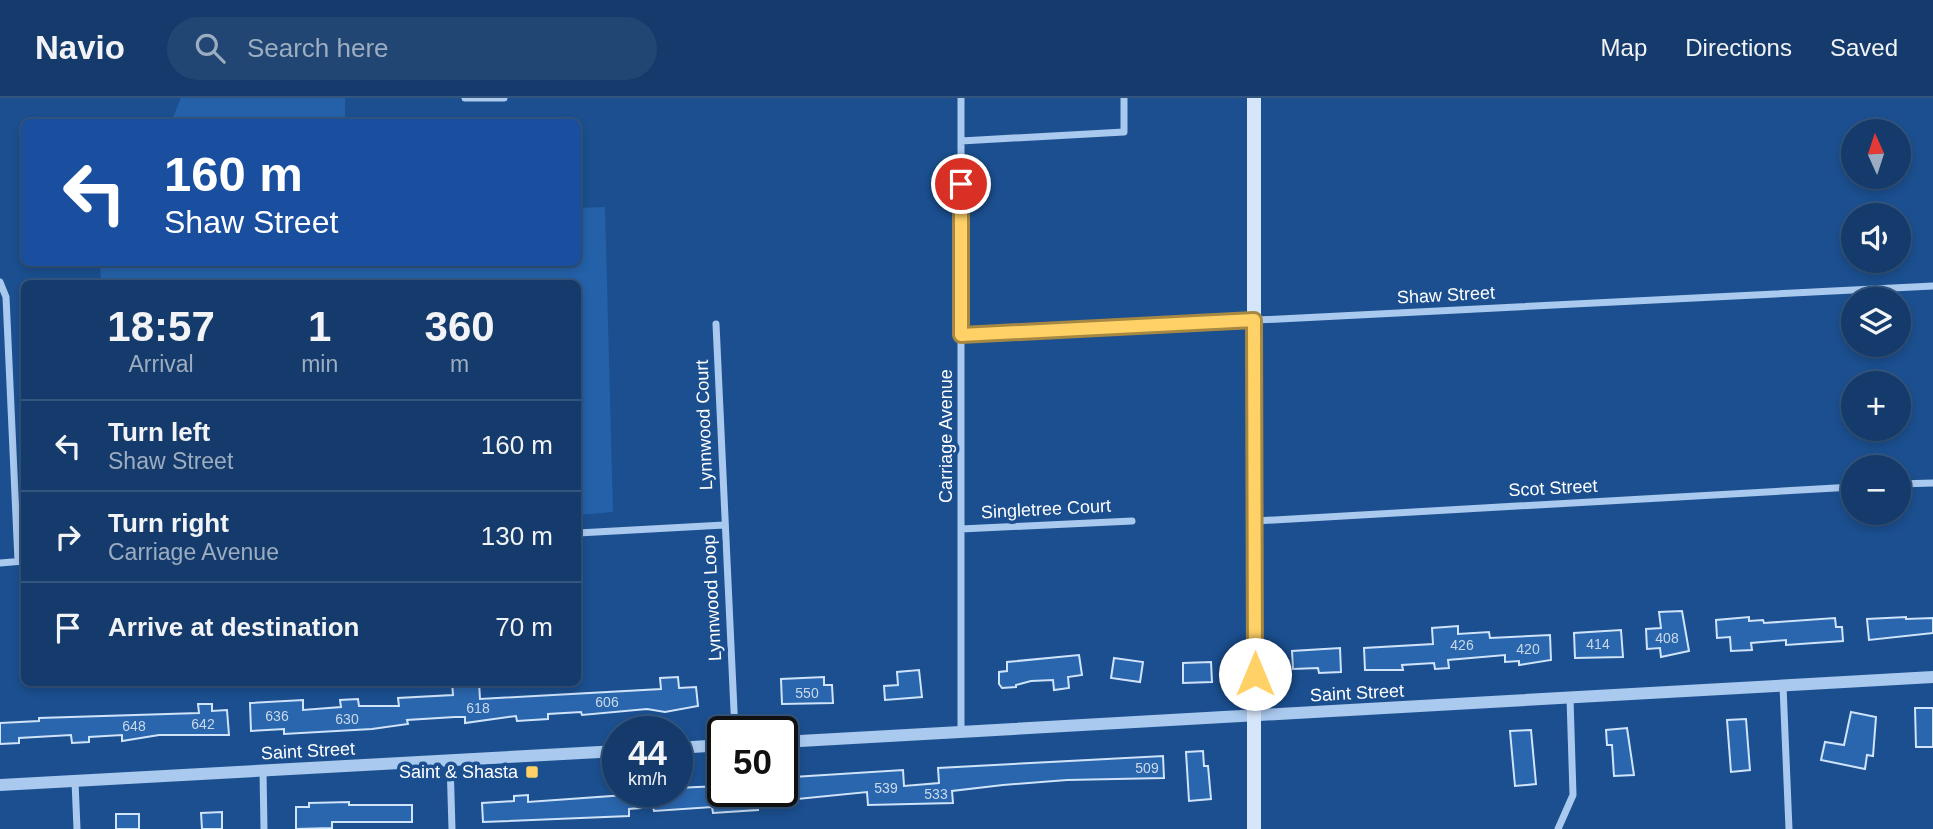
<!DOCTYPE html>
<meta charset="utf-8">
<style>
body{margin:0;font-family:Helvetica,sans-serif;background:#214673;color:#f1f3f6;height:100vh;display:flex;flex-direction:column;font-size:26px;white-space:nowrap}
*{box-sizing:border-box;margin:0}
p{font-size:23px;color:#9dadc1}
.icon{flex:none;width:38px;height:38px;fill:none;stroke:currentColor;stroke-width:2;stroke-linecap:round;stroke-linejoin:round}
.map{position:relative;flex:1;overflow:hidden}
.details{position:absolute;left:21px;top:182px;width:560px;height:406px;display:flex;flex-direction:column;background:#143b6b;border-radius:10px;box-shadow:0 4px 10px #0003,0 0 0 2px #33557e}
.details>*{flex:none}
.banner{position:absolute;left:21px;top:21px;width:560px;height:147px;border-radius:10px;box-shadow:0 4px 10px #0003,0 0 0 2px #33557e;background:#1a4fa0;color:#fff;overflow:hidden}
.needle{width:46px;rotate:357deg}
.buttons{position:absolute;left:1841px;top:21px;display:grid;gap:14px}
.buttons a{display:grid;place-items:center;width:70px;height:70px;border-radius:50%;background:#143b6b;box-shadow:0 4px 10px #0003,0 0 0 2px #33557e;font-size:35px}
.speed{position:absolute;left:602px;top:618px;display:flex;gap:14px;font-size:35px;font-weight:700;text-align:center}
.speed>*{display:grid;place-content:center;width:91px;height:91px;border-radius:50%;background:#143b6b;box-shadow:0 4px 10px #0003,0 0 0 2px #33557e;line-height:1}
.speed small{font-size:18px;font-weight:400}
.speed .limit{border:4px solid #111;border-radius:10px;background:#fff;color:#111}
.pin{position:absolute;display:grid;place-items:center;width:60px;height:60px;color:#fff;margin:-30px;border:4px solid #fff;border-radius:50%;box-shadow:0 2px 7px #0007}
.me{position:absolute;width:77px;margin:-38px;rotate:0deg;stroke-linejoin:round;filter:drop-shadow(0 0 5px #0008)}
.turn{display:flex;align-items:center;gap:24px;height:147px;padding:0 28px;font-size:32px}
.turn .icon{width:91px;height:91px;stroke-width:2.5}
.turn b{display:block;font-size:49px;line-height:60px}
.eta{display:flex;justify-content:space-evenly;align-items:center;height:119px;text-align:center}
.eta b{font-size:42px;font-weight:700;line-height:49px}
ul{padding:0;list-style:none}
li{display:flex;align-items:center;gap:21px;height:91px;padding:0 28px;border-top:2px solid #33557e}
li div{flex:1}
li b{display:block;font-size:26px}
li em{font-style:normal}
header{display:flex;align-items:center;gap:42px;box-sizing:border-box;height:98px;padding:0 35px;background:#143b6b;border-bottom:2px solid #33557e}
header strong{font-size:33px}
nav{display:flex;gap:38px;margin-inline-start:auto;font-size:24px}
.search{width:490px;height:63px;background:#214673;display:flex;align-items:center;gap:18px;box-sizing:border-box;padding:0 24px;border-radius:38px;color:#9dadc1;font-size:26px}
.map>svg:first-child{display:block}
.green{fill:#2461a8}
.building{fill:#2a66ad;stroke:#cfe3fa;stroke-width:2}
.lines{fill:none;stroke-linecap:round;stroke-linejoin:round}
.minor{stroke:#a9c9ee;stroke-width:7}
.tertiary{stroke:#a9c9ee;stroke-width:12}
.secondary{stroke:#d6e6fa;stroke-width:14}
.route-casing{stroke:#a68842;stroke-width:18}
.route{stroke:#ffd166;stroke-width:12}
.poi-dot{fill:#ffd166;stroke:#1b4f8f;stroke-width:2.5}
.labels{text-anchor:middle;stroke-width:7;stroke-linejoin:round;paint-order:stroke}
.number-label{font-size:14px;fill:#cad9ea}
.street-label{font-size:18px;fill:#fff;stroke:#1b4f8f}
.poi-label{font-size:18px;fill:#fff;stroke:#1b4f8f;text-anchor:end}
</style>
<header>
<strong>Navio</strong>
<div class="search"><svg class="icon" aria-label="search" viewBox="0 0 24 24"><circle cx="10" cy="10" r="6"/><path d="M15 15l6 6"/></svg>Search here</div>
<nav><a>Map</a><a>Directions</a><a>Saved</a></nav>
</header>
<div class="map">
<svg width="1933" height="731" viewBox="0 0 1933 731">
<rect width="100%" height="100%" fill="#1b4f8f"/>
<path class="green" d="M181,0H345V24H171Z
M605,109L613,414L578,417V186L101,185L100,165L578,164V110Z"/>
<path class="building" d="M1682,513L1689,553L1661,559L1660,550L1647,551L1646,531L1661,530L1659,514Z
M1749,519V523L1763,522L1764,525L1835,520L1836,529H1842L1843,543L1786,547V542L1751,545L1752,552L1731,553L1730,539L1717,540L1716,522Z
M1906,519V521L1933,520V535L1869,542L1867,521Z
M1458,528V536L1489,534L1490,540L1550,537L1551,562L1519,567V563L1505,564V557L1448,562L1449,570L1435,571L1434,565L1402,567L1403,572H1365L1364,550L1433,546L1432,530Z
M1621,532L1623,559L1575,560L1574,535Z
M1340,550L1341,574L1319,575L1318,570L1293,571L1292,553Z
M1079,557L1082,577L1068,579L1069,590L1054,592L1053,582L1031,583L1016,587V589L1002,590L999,586V574L1007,573V564Z
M1114,560L1143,564L1140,584L1111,580Z
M1211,564L1212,584L1183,585V565Z
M919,572L922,599L885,602L884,588L898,587L897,574Z
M678,579L679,590L696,589L698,608L665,614L647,611L582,617L581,614L548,616V621L517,623L516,618L465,625V619H455L407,622L408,626L372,631L284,636V631L251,633L250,605L303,602V612L341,609L340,602L358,601L359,608H399L398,600L453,597L452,584H479L480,601L661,591L660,580Z
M824,579V587H832L833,605L782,606L781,581Z
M198,606H212V613L227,612L229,637H159L122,643V637L89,639V644L72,645L71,637L19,640V645L0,646V625L39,623V620L199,615Z
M1915,610H1933V649H1916Z
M1851,614L1876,619L1873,658L1867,657L1865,671L1821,662L1825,644L1844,647Z
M1746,621L1750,672L1731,674L1727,622Z
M1627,630L1634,677L1614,678L1612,647H1607L1606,632Z
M1531,632L1536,686L1515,688L1510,633Z
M1203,653L1204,668H1208L1211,701L1189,703L1186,654Z
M1163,658L1164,680L1067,682L1003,687L952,693L953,705L868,707L867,694L758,705V712L713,715L712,709L654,713L653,709L629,711V718L483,724L482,705L514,703V698L528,697V704L625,697L624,693H677V690L697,689L723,688V693H782V682L793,679L903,672L904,688L939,685L938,670Z
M349,704V707H412V724H332V730L296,731V709H309V705Z
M222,714V731H202L201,715Z
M116,716H139V731H116Z"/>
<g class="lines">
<path class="minor" d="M465,0H504
M961,43L1124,34V0
M0,184L6,199L18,463
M716,226L735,634
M961,237L1933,188
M1899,386L1933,385
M1255,423L1853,389
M961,431L1132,423
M578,435L724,427
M0,465L24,463
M1783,588L1789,731
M961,633V0
M450,663L452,731
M263,673L264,731
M75,683L77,731
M1558,731L1573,697L1570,600"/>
<path class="tertiary" d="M782,644L1933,579
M677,650L723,647
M0,687L618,653"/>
<path class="secondary" d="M1254,731V0"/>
</g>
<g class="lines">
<defs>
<path id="route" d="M961,86V237L1254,222L1255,576"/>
</defs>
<use href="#route" class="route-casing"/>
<use href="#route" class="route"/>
</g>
<rect class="poi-dot" x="525" y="667" width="14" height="14" rx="3.5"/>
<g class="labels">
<g class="number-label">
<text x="1667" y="545">408</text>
<text x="1598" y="551">414</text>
<text x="1462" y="552">426</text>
<text x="1528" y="556">420</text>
<text x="807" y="600">550</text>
<text x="607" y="609">606</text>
<text x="478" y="615">618</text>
<text x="277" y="623">636</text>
<text x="347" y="626">630</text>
<text x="203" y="631">642</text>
<text x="134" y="633">648</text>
<text x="1147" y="675">509</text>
<text x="886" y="695">539</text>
<text x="936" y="701">533</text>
</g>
<g class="street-label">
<text transform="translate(1446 197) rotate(-3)" y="6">Shaw Street</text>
<text transform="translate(704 327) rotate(-92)" y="6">Lynnwood Court</text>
<text transform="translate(946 338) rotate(-90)" y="6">Carriage Avenue</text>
<text transform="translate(1553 390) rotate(-3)" y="6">Scot Street</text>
<text transform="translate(1046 411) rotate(-3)" y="6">Singletree Court</text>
<text transform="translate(712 500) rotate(-93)" y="6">Lynnwood Loop</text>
<text transform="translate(1357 595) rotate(-3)" y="6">Saint Street</text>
<text transform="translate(308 653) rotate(-3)" y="6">Saint Street</text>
</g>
<g class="poi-label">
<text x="518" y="680">Saint &amp; Shasta</text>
</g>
</g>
</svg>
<div class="buttons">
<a><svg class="needle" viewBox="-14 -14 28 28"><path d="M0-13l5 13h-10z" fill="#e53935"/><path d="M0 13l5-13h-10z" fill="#9dadc1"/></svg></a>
<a><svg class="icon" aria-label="sound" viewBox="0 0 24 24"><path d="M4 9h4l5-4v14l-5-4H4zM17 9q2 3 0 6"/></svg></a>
<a><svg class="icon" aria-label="layers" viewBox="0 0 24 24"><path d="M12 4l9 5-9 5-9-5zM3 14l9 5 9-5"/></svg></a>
<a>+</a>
<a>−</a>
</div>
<div class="speed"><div>44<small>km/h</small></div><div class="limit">50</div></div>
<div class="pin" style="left:961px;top:86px;background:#d93025"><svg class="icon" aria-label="arrive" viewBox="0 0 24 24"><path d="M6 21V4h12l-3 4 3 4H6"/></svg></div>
<svg class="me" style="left:1255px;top:576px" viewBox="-20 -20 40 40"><circle r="19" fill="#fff"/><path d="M0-13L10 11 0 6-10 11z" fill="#ffd166"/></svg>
<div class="banner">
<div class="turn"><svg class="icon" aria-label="left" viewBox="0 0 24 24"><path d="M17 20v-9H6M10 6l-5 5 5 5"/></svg><div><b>160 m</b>Shaw Street</div></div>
</div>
<section class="details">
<div class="eta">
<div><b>18:57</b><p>Arrival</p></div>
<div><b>1</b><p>min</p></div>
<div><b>360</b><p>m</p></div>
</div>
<ul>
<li><svg class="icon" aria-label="left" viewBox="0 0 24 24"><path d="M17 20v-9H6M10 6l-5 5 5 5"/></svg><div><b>Turn left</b><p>Shaw Street</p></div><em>160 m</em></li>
<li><svg class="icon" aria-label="right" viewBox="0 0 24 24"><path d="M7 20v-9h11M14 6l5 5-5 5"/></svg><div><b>Turn right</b><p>Carriage Avenue</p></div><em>130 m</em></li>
<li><svg class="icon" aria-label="arrive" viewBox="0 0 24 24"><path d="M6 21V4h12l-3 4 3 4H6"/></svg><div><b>Arrive at destination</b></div><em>70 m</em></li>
</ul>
</section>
</div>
